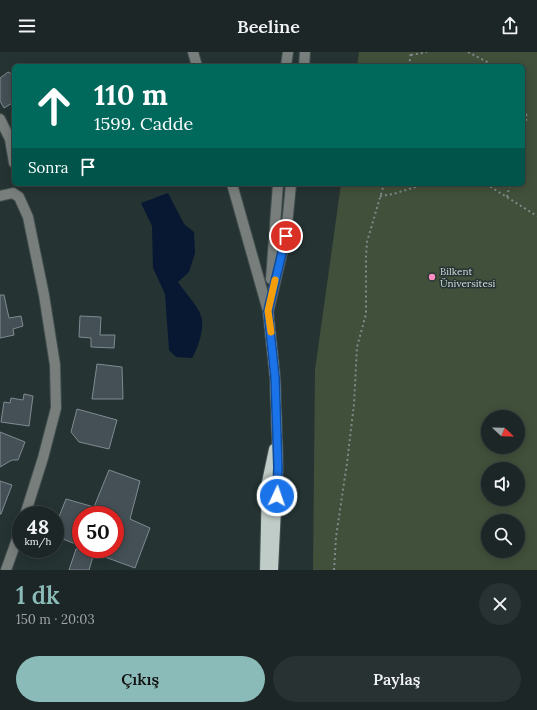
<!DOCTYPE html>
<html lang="tr">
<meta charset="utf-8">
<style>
body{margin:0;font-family:Lora,serif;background:#293232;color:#f1f3f6;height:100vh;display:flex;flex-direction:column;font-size:15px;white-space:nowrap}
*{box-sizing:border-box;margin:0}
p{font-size:13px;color:#a0a5a7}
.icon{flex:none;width:22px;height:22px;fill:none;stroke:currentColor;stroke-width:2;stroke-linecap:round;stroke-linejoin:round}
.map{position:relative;height:518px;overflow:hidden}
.sheet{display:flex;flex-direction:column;background:#1c2626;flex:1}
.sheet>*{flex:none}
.top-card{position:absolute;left:12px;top:12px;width:513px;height:122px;border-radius:6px;box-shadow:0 2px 10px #0003,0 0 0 1px #3a4343;background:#00695c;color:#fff;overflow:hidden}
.needle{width:26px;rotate:112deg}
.tools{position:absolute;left:481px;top:358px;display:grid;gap:8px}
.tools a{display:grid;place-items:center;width:44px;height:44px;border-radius:50%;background:#1c2626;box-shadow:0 2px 10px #0003,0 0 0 1px #3a4343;font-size:20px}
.speed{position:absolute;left:12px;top:454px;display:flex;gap:8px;font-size:20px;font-weight:700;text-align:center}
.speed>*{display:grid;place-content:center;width:52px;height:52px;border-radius:50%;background:#1c2626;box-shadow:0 2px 10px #0003,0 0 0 1px #3a4343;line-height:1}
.speed small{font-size:10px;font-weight:400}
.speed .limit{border:6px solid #d22;background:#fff;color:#111}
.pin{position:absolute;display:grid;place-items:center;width:34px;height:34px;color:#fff;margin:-17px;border:2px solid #fff;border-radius:50%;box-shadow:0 1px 4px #0007}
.me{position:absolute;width:44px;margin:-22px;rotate:3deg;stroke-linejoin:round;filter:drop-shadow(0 0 3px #0008)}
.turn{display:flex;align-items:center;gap:14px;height:84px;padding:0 16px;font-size:18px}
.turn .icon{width:52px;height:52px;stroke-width:2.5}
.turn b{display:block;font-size:28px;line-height:34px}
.then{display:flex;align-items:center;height:38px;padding:0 16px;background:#0003;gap:8px;font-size:15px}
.round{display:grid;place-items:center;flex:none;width:42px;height:42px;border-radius:21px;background:#293232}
.overview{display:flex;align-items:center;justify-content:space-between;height:68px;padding:0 16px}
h1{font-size:24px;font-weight:600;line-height:30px;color:#8bbbb9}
.cta{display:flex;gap:8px;margin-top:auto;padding:8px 16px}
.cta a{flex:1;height:46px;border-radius:24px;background:#8bbbb9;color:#111;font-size:16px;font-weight:600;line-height:46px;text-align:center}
.cta a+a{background:#293232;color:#f1f3f6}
header{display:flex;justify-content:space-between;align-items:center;height:52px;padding:0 16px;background:#1c2626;font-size:18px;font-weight:600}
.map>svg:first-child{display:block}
.green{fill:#41503a;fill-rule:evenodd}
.water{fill:#081832}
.building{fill:#445056;stroke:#7e8b92}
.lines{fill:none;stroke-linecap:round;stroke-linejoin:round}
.minor-casing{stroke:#414e4e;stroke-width:12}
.major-casing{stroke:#414e4e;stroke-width:12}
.path{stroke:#7f8a8a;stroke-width:2;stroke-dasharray:2 3;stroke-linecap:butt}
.minor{stroke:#787e7b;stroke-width:10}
.major{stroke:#c0ccc7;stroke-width:10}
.route-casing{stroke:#114b97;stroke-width:10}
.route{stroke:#1a73e8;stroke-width:7}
.slow{stroke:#f59e0b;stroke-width:7}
.poi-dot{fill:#fd8ec0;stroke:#253333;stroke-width:1.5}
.labels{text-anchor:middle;stroke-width:3;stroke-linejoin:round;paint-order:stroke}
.poi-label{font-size:10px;fill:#d3dbdb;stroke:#253333;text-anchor:start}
</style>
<header><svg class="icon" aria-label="menu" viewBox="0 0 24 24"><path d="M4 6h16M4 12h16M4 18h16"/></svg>Beeline<svg class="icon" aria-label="share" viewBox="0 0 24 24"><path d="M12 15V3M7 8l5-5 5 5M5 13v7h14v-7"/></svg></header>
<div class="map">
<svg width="537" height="518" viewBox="0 0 537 518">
<rect width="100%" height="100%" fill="#253333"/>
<path class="green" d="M359,0H537V518H313L315,318L341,132H523V14H357ZM488,365H518V395H488ZM488,417H518V447H488ZM488,469H518V499H488Z"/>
<path class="water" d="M168,141L184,172L194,180L195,201L189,220L178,230C183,238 199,255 201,264C205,276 198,296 192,306L176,305L169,298L165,242L153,216L152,174L141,151Z"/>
<path class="building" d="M8,20L14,23V50L4,56L0,49V26Z
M0,243H4L9,266L21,264L23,274L13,277L14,283L0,286Z
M80,264L101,265L100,283H115L114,296L91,295V286L79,285Z
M97,312L122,315L123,347H92Z
M24,342L33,344L29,374L1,370L4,350L10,351L11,346L23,348Z
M77,357L117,368L109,397L79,390L71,380Z
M0,380L25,390L18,408H12L0,415Z
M109,418L140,429L130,467L150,476L135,516L94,501L89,518H69L76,497H115V463H81V494L55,484V475L66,447L94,455Z
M0,429L12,433L1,462H0Z"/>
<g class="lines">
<defs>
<path id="minor" d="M193,0L197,14
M286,14L288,0
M304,14L305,0
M0,67L10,87L14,111
M232,132L268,259
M0,144L13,141L19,145L28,165L44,243L55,313L56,356L43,406L25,463
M271,227L278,132
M269,257L286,184L291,132
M6,518L21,476"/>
<path id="major" d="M268,259L275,325L278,415L273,518
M265,518L267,430L274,397"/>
</defs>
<use href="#minor" class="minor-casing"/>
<use href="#major" class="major-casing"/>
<path class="path" d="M468,0L491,12L493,14
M411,3L427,0
M409,14L411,0
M523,58L527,64L523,80
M486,132L537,164
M380,144L393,142L425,132
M507,145L510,132
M334,518L336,485L347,411L354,352L357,295L366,262V205L367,190L384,132"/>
<use href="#minor" class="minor"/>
<use href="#major" class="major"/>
</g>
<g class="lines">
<defs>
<path id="route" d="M277,444L278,415L275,325L268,259L286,184"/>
</defs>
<use href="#route" class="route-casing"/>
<use href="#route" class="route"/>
<path class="slow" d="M271,280L268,259L275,228"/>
</g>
<circle class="poi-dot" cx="432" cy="225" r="4"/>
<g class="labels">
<g class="poi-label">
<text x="440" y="223">Bilkent<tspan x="440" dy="12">Üniversitesi</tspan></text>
</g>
</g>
</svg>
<div class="tools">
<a><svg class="needle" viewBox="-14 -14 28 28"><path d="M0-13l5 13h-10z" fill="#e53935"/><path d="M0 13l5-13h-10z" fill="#a0a5a7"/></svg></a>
<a><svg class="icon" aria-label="sound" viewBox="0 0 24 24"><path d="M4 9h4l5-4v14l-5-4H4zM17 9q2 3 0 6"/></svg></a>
<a><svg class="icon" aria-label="search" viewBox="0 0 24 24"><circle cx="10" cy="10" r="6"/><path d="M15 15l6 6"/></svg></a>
</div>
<div class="speed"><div>48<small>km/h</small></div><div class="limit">50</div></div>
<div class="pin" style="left:286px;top:184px;background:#d93025"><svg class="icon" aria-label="arrive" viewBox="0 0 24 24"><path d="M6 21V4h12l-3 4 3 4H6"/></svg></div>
<svg class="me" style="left:277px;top:444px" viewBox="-20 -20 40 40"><circle r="17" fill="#1a73e8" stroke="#fff" stroke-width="3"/><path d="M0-11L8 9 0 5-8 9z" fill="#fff"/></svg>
<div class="top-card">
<div class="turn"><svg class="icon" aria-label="ahead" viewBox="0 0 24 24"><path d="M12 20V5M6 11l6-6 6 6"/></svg><div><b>110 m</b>1599. Cadde</div></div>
<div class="then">Sonra<svg class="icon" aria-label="arrive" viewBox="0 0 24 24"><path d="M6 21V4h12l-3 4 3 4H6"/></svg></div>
</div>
</div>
<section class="sheet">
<div class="overview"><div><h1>1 dk</h1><p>150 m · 20:03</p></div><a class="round"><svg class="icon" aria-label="close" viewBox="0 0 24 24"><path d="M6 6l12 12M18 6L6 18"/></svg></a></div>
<div class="cta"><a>Çıkış</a><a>Paylaş</a></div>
</section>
